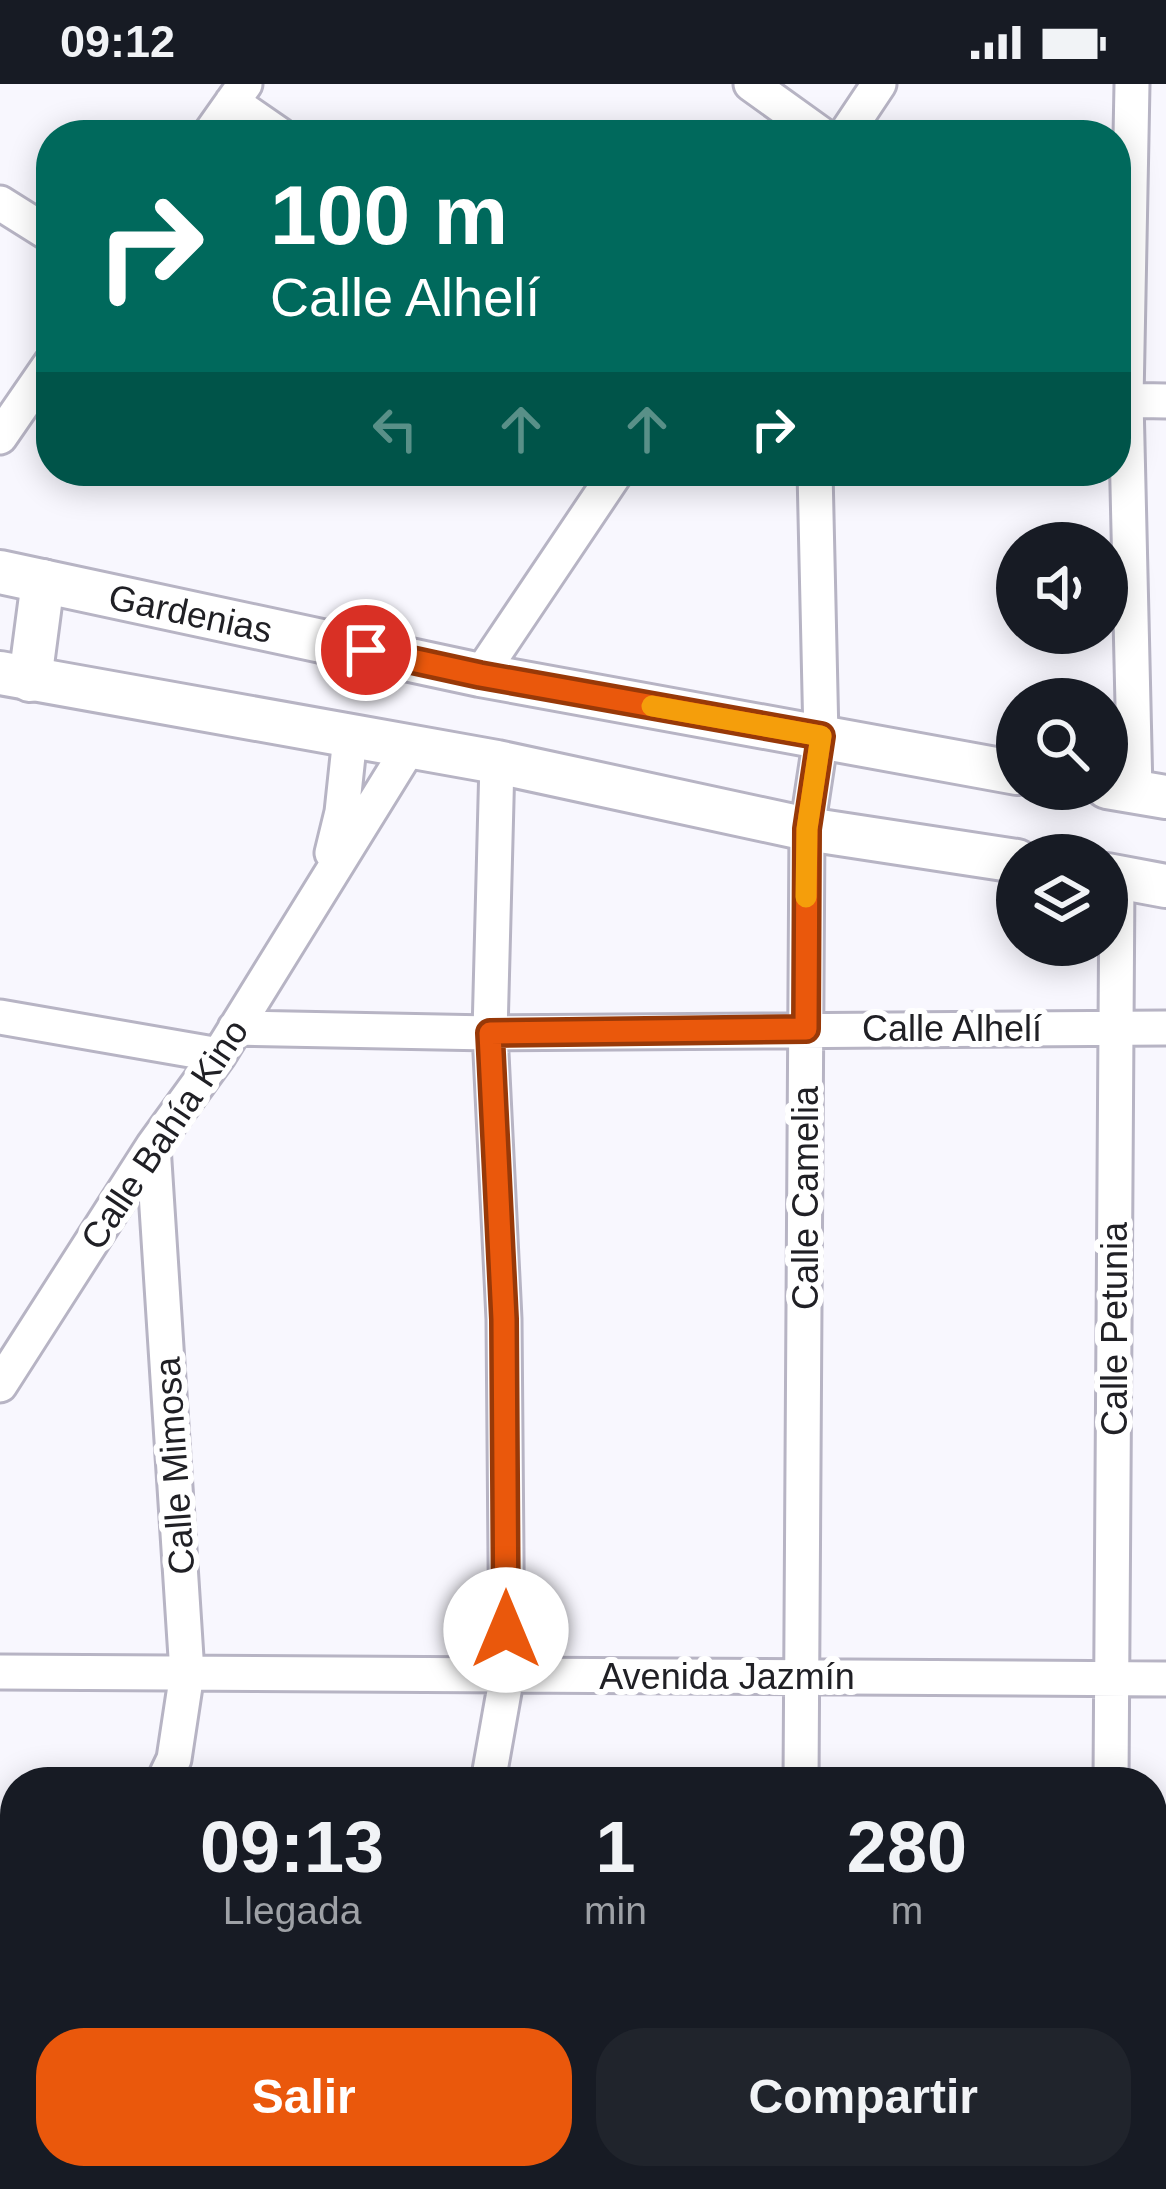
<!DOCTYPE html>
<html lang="es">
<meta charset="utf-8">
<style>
body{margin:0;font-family:Helvetica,sans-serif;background:#20242c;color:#f1f3f6;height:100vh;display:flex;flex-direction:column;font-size:45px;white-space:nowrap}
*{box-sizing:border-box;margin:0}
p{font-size:39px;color:#9ea1a6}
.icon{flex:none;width:66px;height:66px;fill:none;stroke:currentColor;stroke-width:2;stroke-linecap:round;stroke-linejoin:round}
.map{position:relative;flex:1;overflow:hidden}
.sheet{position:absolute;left:0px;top:1683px;width:1167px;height:423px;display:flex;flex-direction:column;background:#171b24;border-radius:48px 48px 0 0;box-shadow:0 6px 30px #0003}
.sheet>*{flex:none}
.guide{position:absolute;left:36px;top:36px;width:1095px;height:366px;border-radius:48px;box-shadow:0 6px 30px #0003;background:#00695c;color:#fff;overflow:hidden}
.fabs{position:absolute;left:996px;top:438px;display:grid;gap:24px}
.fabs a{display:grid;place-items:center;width:132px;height:132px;border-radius:50%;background:#171b24;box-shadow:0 6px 30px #0003;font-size:60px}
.pin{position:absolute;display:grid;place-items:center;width:102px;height:102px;color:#fff;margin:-51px;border:6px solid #fff;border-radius:50%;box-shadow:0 3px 12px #0007}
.me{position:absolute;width:132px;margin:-66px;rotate:0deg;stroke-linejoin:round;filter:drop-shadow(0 0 9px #0008)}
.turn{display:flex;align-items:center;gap:42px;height:252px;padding:0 36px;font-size:54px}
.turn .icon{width:156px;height:156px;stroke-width:2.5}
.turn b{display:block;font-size:84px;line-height:102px}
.lanes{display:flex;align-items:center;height:114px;padding:0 36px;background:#0003;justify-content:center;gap:60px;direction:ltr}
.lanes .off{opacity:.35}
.eta{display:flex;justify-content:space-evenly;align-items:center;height:204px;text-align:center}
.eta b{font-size:72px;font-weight:600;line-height:84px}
.primary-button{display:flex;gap:24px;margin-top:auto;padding:24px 36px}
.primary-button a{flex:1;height:138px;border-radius:48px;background:#ea580c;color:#fff;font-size:48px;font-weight:600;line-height:138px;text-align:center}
.primary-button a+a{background:#20242c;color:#f1f3f6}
.status{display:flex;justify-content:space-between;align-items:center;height:84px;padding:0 60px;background:#171b24;direction:ltr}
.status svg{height:33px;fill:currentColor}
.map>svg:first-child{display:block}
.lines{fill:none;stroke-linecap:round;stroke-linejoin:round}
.minor-casing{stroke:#b7b4c4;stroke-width:39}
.tertiary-casing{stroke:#b7b4c4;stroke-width:48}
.minor{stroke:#fff;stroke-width:33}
.tertiary{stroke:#fff;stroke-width:42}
.route-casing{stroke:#983908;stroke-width:30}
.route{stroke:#ea580c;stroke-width:21}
.slow{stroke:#f59e0b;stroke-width:21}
.labels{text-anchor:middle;stroke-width:12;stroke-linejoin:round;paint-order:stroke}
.street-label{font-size:36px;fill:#202025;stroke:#fff}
</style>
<div class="status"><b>09:12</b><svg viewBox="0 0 49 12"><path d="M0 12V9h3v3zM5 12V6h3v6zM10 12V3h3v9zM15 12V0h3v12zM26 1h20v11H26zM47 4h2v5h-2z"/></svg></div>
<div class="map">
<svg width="1166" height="2105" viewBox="0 0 1166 2105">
<rect width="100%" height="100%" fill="#f8f7fe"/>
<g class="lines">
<defs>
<path id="minor" d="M751,0L822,51
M1132,0L1126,316L1135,708
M232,18L280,51
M209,51L245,0
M845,51L879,0
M0,119L51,151
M1116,316L1166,317
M0,353L51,279
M480,591L617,387
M332,769L342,728L350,653
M0,933L219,971
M235,944L490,949L1166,944
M153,1062L187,1589L174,1675L163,1698
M0,1301L153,1062L219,971L410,662
M0,1588L1166,1595
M488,1698L507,1591L504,1235L490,949L497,678
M801,1698L807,745L821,653L815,387
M1111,1698L1117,793
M0,2058L15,2025
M531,2091L563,2105
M335,2105L343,2091
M799,2105V2091
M1108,2105V2091"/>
<g id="tertiary">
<path id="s1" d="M0,488L480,591L1017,689"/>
<path d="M0,589L497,678L807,745L1017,777"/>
<path d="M30,596L43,497"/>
<path d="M1107,703L1166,713"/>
<path d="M1107,791L1166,802"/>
</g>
</defs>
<use href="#minor" class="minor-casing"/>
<use href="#tertiary" class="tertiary-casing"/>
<use href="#minor" class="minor"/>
<use href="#tertiary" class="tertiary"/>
</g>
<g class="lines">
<defs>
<path id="route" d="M366,566L480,591L821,652L807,745L806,945L490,949L504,1235L506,1546"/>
</defs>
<use href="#route" class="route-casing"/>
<use href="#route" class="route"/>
<path class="slow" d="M652,622L821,652L807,745L806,813"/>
</g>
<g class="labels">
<g class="street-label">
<text dy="13" stroke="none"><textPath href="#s1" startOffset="195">Gardenias</textPath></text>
<text x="952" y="957">Calle Alhelí</text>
<text transform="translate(164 1050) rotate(-56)" y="13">Calle Bahía Kino</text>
<text transform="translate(805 1114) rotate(-90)" y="13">Calle Camelia</text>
<text transform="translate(1114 1245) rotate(-90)" y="13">Calle Petunia</text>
<text transform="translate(174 1382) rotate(-94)" y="13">Calle Mimosa</text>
<text x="727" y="1605">Avenida Jazmín</text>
</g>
</g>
</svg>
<div class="fabs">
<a><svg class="icon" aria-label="sound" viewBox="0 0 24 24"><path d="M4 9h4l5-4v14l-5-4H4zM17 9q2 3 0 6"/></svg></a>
<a><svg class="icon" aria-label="search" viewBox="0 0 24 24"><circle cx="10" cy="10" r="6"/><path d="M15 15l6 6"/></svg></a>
<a><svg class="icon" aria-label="layers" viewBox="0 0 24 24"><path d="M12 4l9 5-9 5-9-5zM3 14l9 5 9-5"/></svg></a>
</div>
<div class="pin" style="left:366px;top:566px;background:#d93025"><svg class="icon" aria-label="arrive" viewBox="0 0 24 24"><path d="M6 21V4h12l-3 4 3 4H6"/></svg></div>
<svg class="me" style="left:506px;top:1546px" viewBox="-20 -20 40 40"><circle r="19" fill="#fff"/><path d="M0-13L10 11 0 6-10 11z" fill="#ea580c"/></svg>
<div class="guide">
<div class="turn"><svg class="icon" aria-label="right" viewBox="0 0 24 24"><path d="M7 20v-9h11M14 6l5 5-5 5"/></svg><div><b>100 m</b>Calle Alhelí</div></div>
<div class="lanes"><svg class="icon off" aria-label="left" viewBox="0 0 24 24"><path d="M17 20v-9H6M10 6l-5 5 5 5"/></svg><svg class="icon off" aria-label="ahead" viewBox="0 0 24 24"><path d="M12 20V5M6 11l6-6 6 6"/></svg><svg class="icon off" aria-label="ahead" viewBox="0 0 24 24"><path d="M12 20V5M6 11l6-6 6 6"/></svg><svg class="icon" aria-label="right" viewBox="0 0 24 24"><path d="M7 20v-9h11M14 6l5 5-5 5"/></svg></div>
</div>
<section class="sheet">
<div class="eta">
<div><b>09:13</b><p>Llegada</p></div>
<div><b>1</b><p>min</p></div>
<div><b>280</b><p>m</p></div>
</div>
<div class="primary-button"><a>Salir</a><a>Compartir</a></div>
</section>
</div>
